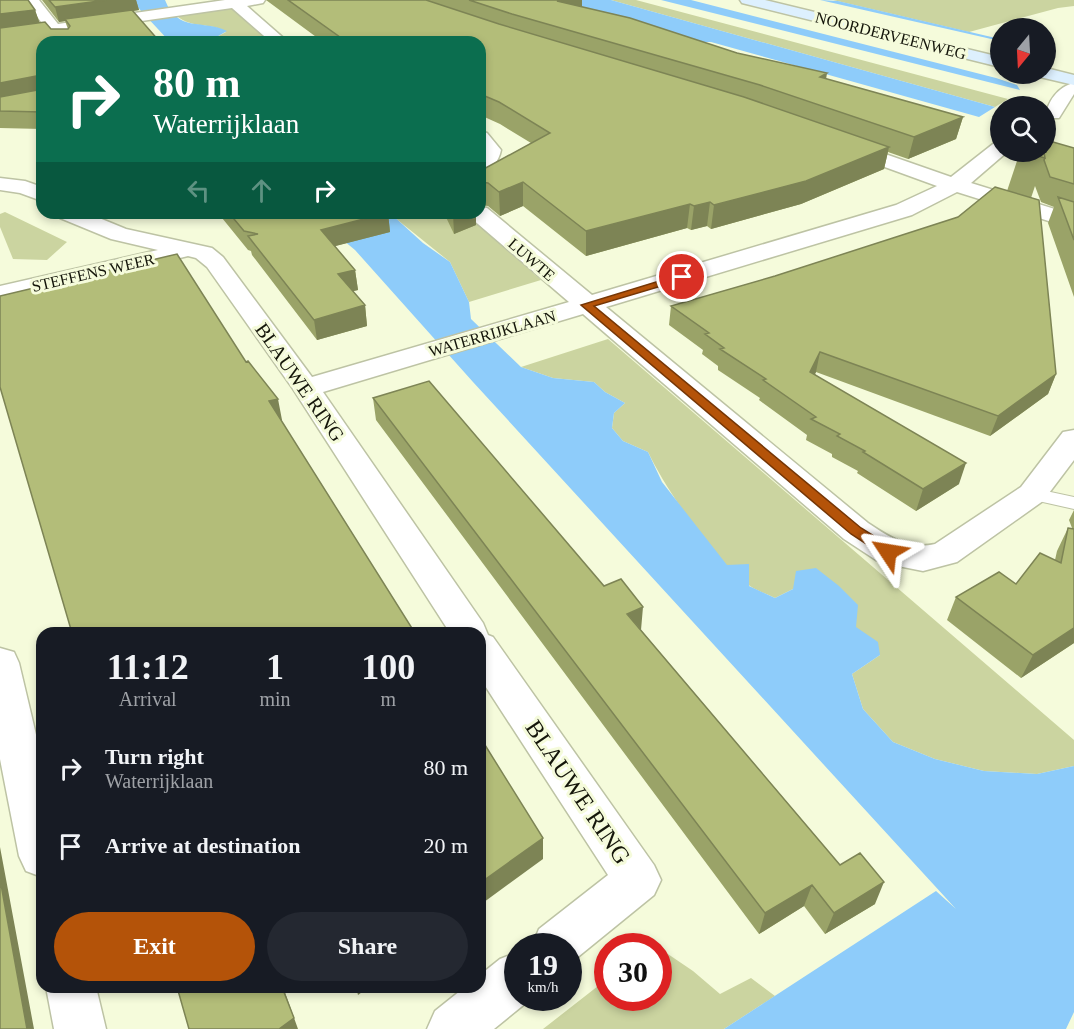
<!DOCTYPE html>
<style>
body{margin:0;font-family:Georgia,serif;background:#242831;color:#f1f3f6;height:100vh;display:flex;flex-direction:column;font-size:22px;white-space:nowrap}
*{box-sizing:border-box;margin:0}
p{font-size:20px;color:#9ea1a6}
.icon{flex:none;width:33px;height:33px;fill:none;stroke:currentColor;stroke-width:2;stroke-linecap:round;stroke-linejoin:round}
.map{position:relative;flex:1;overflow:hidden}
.panel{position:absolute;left:36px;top:627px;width:450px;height:366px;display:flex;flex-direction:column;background:#171b24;border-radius:18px;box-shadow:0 3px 9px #0003}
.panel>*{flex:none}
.banner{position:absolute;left:36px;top:36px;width:450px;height:183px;border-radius:18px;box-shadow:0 3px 9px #0003;background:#0b6e4f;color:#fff;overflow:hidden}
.needle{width:39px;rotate:198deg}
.controls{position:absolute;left:990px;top:18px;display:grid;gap:12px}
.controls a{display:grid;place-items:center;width:66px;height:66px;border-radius:50%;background:#171b24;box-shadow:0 3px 9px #0003;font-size:30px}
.speed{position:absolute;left:504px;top:933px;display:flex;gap:12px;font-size:30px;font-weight:700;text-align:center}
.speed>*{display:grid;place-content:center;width:78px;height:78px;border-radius:50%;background:#171b24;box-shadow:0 3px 9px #0003;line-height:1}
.speed small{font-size:15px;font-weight:400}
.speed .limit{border:9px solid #d22;background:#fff;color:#111}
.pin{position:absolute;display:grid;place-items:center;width:51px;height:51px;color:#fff;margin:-26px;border:3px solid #fff;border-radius:50%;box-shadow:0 2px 6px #0007}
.me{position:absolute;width:66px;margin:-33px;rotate:303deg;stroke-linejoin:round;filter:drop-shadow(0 0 4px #0008)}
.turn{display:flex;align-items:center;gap:21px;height:126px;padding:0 18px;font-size:27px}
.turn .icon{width:78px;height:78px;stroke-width:2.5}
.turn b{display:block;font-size:42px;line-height:51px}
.lanes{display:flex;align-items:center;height:57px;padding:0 18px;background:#0003;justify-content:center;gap:30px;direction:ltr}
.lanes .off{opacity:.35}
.eta{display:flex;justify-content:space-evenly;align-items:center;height:102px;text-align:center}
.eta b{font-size:36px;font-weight:800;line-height:42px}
.cta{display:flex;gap:12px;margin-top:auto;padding:12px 18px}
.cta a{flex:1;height:69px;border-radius:36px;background:#b45309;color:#fff;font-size:24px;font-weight:800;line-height:69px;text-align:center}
.cta a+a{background:#242831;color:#f1f3f6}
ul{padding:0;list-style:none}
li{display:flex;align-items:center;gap:18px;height:78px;padding:0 18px}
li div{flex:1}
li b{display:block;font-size:22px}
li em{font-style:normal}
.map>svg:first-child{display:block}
.green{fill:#cbd4a0}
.water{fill:#8eccfa}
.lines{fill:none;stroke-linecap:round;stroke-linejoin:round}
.lane-casing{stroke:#bdc3a4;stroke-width:2}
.street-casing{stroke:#bdc3a4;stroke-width:3}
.secondary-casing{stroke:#bdc3a4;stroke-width:3}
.lane{fill:#fff;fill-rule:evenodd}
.street{fill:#fff;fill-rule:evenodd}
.secondary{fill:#ddf0fe;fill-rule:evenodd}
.wall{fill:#9aa368}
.shaded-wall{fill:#7d8455}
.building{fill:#b3bd79;stroke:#7d8455;stroke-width:1.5}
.route{fill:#b45309;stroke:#753606;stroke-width:1.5}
.labels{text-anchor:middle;stroke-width:6;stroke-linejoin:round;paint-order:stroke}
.far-street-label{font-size:16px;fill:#14150a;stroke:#f5fbdb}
.street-label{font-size:20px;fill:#14150a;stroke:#f5fbdb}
.near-street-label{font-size:24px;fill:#14150a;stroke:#f5fbdb}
</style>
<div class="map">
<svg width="1074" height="1029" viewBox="0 0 1074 1029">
<rect width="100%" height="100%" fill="#f5fbdb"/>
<path class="green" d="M611,0H636L1008,99L995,107Z
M833,0H1074V6L1058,8L969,32Z
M222,9H237L274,42H216L213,39L226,32C211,22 192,29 177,16Z
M5,212L67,242L47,260L13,259L0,227V214Z
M389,213H466L541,280L469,302L450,262Z
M608,339L1074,740V766L1037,774L984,771L935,759L893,742L863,709L852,674L880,655L793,589L775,598C767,594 757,591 750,586C716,564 665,488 648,452L623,441L612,428L614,413L625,403L605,392L594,382L553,378L521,367Z
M659,948L693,971L720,994L751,978L775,996L724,1029H543L607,979L608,998H658Z"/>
<path class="water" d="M131,0H165C178,33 203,19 227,31L213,39L216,42H170Z
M556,0H611L995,107L979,117L711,42H696Z
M661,0H691L996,78L1017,85L1020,90Z
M820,0L838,1L1000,39V41Z
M310,213H390L423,243L450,262L469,302L471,319L521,367L553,378L594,382L605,392L625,403L614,413L612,428L623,441L648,452L662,482L727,565L749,564V586L775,598L793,589L796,571L816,568L839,586L858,605L856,627L878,642L880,655L852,674L863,709L893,742L935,759L984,771L1037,774L1074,766V1012L1066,1029H724L936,891L956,909L473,382L355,250Z"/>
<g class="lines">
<defs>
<path id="lane" d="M1032,488L1074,497V509L1025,498L1022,494L1025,490Z"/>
<path id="street" d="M25,0H39L58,24L225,0H265L263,3L247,6L288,42H271L232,8L65,32L72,42H56L50,34L0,42V32L44,26Z
M1074,83V94L1059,118H1046C1046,102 1059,86 1074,83Z
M480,131L487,133L501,150C499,161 491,171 480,174Z
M845,140L951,177L993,144L1000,142V152H1007L971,183L1074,215V229L957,192L912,215L606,307L868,523C889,537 908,550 935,544L1021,487L1063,432L1074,430V460L1043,501L957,562L923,571L888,564L876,560L844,539L583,314L323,392L483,623L488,635L493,637L654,865L661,880L654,895L568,965V946H532L539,929L608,875L480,678V633H450L293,389L207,267L196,258L188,256L0,302V286L158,250L111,239L60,218L57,213H87L126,229L212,248L223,257L312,377L569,302L471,218L468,213H480V207L487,208L592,295L896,205L937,186L838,150L835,146Z
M0,178L25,181L42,187V201L20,193L0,190Z
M0,648L14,652L19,663L42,760V877L26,871L19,856L0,759Z
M518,952V998H532L494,1029H427L435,1011L465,987H480V975L500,959Z
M46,987H96L106,1029H54Z"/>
<path id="secondary" d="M740,0H765L1000,57V67L742,3Z
M1046,68L1074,75V85L1040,77L1038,74H1046Z"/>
</defs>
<use href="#lane" class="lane-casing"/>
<use href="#street" class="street-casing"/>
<use href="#secondary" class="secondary-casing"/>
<use href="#lane" class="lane"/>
<use href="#street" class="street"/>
<use href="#secondary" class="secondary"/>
</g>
<path class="wall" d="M0,0L35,10L39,22L51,29H68L65,21L59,22L42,0H136L139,10L133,11L42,42V129L0,128Z
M266,0H582V7L826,79L963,117L956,139L908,159L888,152L884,169L801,204L711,229L707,226L691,230L687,228L586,256L523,206L500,216L488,206L480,205V171L531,143L500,124L480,115V42H323Z
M1074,148V297L1048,223L1054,207L1041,202L1035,186L1031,198L1056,374L1048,394L990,436L816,372L815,374L959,484L916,511L857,473L858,471L832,457V454L806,440L807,435L759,400L760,398L718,370V366L702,354L703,350L669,325L671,306L775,276L958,217L1007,191L1020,152H1046Z
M218,213H388L390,232L335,246L355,270L358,290L353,291L365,305L367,326L317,340L252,255L251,251L248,250Z
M444,213H476V225L454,234Z
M373,398L641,630L840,865L875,904L825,934L804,906L759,934L376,420Z
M1074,510V643L1021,678L947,620L956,597L1016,584L1055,560L1057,551L1068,528H1072L1069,520Z"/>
<path class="shaded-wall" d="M106,0H136L139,10L59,22L55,7Z
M561,0H582V12L557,1Z
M35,10L40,24L0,30V14Z
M827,73L824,93L820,77Z
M36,76L42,92L0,100V83Z
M963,117L956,139L908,159L914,137Z
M889,147L884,169L801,204L711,229L714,205Z
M523,182V206L500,216L499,192Z
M710,202L707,226L691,230L694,206Z
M690,204L687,228L586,256V231Z
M388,213L390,232L324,249L321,230Z
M453,213H476V225L454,234Z
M355,270L358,290L341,294L338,274Z
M365,305L367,326L317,340L314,320Z
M820,352L816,372L806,392L810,372Z
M1056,374L1048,394L990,436L998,416Z
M278,399L282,420L274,422L269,401Z
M966,463L959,484L916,511L923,489Z
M643,607L641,630L627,614Z
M1074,628V643L1021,678L1033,655Z
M543,838V859L480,905V883Z
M0,847L34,1029H27L0,879Z
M884,882L875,904L825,934L834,913Z
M812,885L804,906L759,934L765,913Z
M282,987H283L298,1029H279Z
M356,987H369L358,995Z"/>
<path class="building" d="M0,0H28L35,10L0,14Z
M49,0H106L55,7Z
M288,0H426L499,24L744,97L889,147L806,181L714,205L710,202L694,206L690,204L586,231L523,182L499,192L488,183L480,182V171L550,133L499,102L480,94V42H347Z
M469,0H561L557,1L630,18L737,53L827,73L820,77L963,117L914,137L760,85L512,14Z
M132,10L160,42H42V112L0,111V97L37,90L39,78L36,76L0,83V28L45,22L51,29H68L70,26L65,19Z
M1046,140L1074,148V184L1050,177L1044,160L1045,158L1044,152H1046Z
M1022,152H1044L1045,158Z
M995,187L1039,200L1056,374L998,416L820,352L810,372L966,463L923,489L863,452L865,451L837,436L840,434L811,419L816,417L763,380L766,379L720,349L724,348L705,334L709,333L671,306L775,276L958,217Z
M1058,197L1074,202V240Z
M229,213H387L321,230L355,270L338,274L365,305L314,320L248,236L258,234L244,231Z
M177,254L246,362L248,361L278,399L269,401L415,633H72L0,387V296Z
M429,381L604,586L621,579L643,607L627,614L840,865L860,853L884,882L834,913L812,885L765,913L373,398Z
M1068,528L1074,529V628L1033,655L956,597L999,572L1016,584L1040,553L1061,563Z
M480,737L543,838L480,883Z
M0,879L27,1029H0Z
M177,987H282L294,1018L279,1029H189Z"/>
<path class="route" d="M682,274L685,275V279L594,306L861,528L893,548V555H883L851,534L581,305Z"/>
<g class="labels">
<g class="far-street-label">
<text transform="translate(891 35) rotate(14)" y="6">NOORDERVEENWEG</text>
<text transform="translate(532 259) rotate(41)" y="6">LUWTE</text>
<text transform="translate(93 272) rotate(-13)" y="6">STEFFENS WEER</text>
<text transform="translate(492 333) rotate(-16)" y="6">WATERRIJKLAAN</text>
</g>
<g class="street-label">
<text transform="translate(300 382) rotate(55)" y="7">BLAUWE RING</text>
</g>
<g class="near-street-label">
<text transform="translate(578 792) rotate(56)" y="8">BLAUWE RING</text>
</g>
</g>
</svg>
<div class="controls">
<a><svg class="needle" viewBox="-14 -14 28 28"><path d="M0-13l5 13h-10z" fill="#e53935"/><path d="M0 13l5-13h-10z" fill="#9ea1a6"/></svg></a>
<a><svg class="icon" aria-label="search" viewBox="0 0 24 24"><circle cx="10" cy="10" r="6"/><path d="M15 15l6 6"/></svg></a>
</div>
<div class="speed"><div>19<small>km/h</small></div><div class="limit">30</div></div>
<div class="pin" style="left:682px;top:277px;background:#d93025"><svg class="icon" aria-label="arrive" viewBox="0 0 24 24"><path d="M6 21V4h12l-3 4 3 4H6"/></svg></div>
<svg class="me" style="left:888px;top:552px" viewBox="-20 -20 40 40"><path d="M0-17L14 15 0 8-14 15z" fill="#b45309" stroke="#fff" stroke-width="4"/></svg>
<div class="banner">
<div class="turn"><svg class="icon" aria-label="right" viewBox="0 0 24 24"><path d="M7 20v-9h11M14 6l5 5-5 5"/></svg><div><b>80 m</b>Waterrijklaan</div></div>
<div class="lanes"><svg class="icon off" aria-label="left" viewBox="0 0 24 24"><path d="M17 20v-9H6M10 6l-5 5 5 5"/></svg><svg class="icon off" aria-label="ahead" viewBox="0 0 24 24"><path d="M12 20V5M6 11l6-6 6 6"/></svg><svg class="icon" aria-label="right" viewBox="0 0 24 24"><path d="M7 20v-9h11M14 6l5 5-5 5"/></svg></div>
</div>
<section class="panel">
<div class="eta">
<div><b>11:12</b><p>Arrival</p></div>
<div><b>1</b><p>min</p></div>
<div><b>100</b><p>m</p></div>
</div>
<ul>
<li><svg class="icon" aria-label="right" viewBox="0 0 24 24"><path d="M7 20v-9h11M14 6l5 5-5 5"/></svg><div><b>Turn right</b><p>Waterrijklaan</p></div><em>80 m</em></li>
<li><svg class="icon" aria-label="arrive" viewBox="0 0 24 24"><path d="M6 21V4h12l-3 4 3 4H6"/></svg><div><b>Arrive at destination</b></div><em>20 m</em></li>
</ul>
<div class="cta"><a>Exit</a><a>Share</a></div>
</section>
</div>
